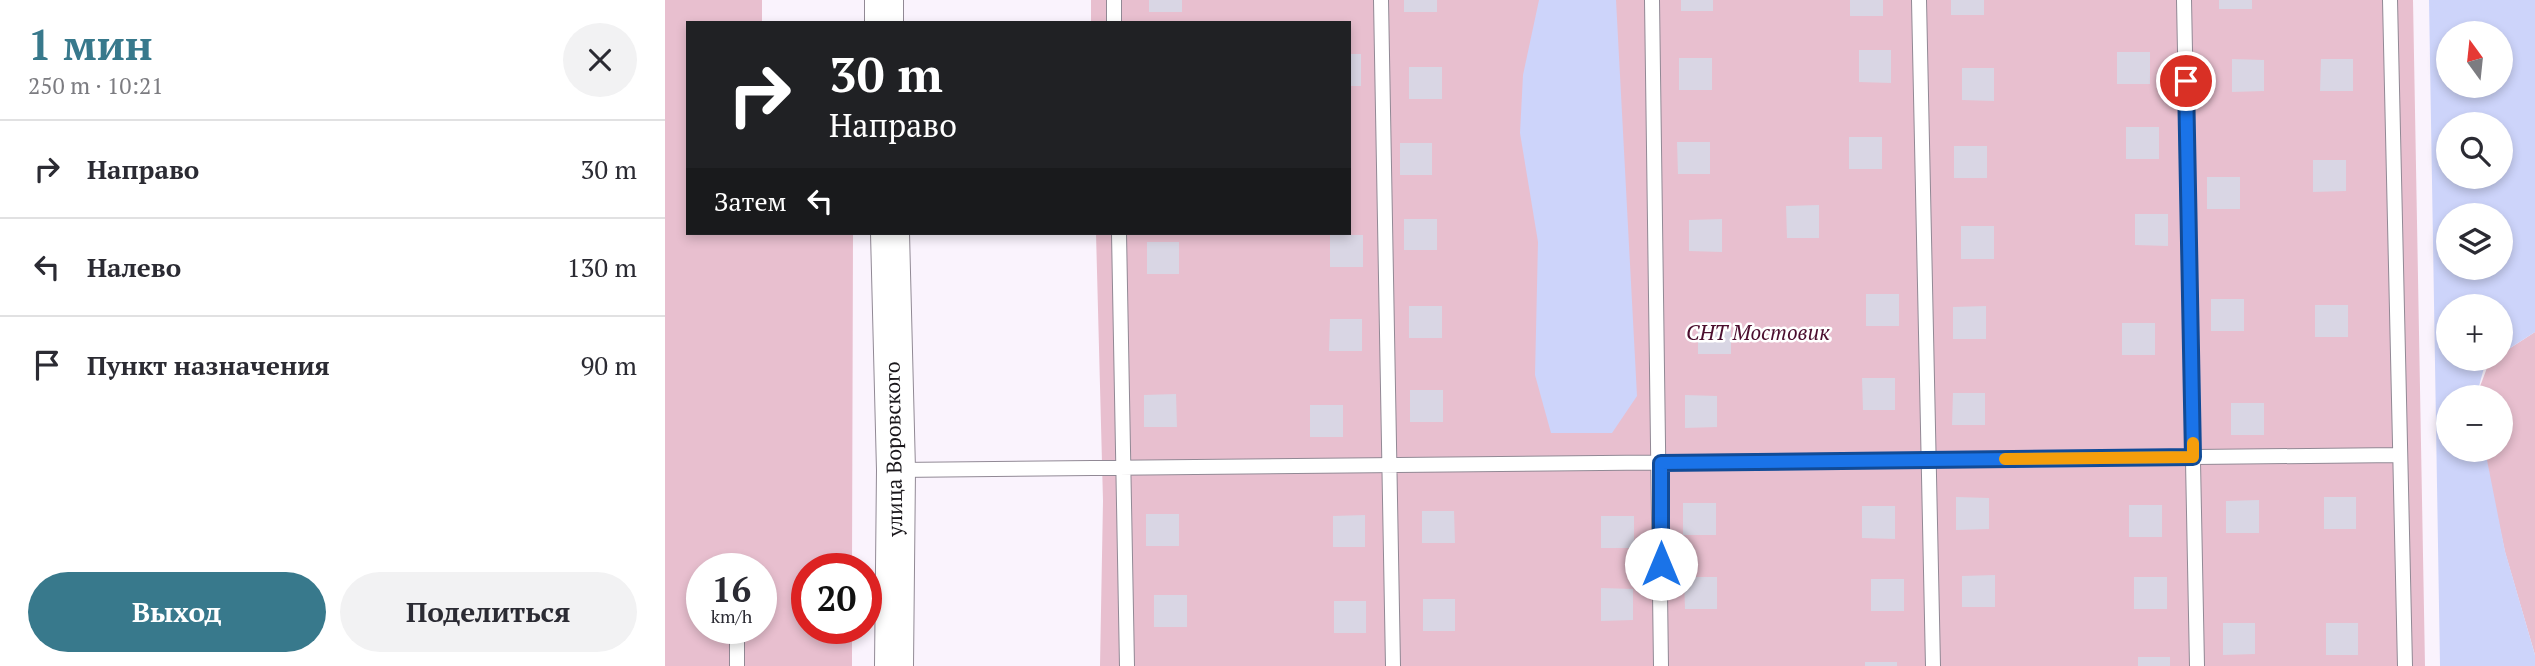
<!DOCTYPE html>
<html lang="ru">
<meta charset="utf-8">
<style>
body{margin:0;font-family:"PT Serif",serif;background:#f2f2f3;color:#2b2b33;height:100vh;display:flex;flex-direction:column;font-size:26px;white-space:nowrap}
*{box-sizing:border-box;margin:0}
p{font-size:23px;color:#7c7c81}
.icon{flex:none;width:38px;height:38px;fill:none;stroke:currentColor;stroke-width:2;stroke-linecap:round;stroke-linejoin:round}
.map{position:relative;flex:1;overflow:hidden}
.drawer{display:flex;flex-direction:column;background:#fff;width:665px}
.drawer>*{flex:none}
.banner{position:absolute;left:21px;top:21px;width:665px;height:214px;border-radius:0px;box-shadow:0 4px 10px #0003;background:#202124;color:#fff;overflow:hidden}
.needle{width:46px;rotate:345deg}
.controls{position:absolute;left:1771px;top:21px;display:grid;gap:14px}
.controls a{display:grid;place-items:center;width:77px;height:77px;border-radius:50%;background:#fff;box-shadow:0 4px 10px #0003;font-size:35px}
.speed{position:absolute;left:21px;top:553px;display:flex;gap:14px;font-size:35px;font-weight:700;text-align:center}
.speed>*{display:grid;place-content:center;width:91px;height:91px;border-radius:50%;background:#fff;box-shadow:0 4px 10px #0003;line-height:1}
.speed small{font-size:18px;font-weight:400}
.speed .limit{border:10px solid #d22;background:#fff;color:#111}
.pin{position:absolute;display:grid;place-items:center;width:60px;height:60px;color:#fff;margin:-30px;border:4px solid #fff;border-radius:50%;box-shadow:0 2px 7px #0007}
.me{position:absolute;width:77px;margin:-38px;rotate:0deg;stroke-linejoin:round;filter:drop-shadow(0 0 5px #0008)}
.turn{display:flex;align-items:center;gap:24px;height:147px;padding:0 28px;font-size:32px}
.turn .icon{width:91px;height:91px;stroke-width:2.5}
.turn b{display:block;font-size:49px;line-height:60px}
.then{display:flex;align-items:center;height:66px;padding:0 28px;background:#0003;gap:14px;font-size:26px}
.round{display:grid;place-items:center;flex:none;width:74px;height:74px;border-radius:37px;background:#f2f2f3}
.headline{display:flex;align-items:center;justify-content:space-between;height:119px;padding:0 28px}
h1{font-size:42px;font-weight:700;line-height:52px;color:#38798c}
.cta{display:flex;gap:14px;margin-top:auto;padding:14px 28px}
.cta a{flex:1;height:80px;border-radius:42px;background:#38798c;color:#fff;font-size:28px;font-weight:700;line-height:80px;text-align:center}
.cta a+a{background:#f2f2f3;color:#2b2b33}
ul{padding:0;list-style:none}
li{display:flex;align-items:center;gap:21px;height:98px;padding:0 28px;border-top:2px solid #e1e1e2}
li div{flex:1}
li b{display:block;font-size:26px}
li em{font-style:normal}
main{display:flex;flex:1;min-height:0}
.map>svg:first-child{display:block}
.green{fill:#e8bfcf;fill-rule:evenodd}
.water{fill:#cdd4fa;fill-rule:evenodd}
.building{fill:#d9d6e4}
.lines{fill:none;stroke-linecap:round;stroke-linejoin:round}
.service-casing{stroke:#918995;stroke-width:16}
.primary-casing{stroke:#918995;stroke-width:40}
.service{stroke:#fff;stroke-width:14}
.primary{stroke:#fff;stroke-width:38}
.route-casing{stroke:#114b97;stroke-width:18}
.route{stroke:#1a73e8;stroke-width:12}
.slow{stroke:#f59e0b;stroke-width:12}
.labels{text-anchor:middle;stroke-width:5;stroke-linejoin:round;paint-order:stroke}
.park-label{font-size:21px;font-style:italic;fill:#4b0e2e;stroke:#fff}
.street-label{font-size:21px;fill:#1a171b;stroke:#fff}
</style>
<main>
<section class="drawer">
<div class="headline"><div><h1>1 мин</h1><p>250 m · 10:21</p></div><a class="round"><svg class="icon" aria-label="close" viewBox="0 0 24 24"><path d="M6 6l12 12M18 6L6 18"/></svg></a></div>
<ul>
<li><svg class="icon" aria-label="right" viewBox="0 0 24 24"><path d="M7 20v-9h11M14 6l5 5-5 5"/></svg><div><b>Направо</b></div><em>30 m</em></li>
<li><svg class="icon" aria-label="left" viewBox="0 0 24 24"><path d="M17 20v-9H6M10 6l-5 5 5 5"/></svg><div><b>Налево</b></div><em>130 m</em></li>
<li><svg class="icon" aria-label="arrive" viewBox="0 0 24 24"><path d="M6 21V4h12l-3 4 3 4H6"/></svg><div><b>Пункт назначения</b></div><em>90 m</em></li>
</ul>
<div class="cta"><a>Выход</a><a>Поделиться</a></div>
</section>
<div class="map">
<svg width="1870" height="666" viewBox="0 0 1870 666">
<rect width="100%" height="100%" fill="#faf3fd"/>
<path class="green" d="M0,0H97V23H23V233H188L187,569H142V628H187V666H0ZM37,569H96V628H37Z
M426,0H1748L1760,666H435L438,501L431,233H684V23H426Z
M1870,332V655L1840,552L1820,458V450H1836V397H1811L1825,360L1836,359V354Z"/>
<path class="water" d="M874,0H951L972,396L947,433H886L870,375L873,242L855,133L858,75Z
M1764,0H1870V332L1836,354V306H1783V359H1827L1819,368L1811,397H1783V450H1820L1840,551L1870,655V666H1775ZM1783,33H1836V86H1783ZM1783,124H1836V177H1783ZM1783,215H1836V268H1783Z"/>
<path class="building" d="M484,0H517V12H484Z
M739,0H772V12H739Z
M1016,0H1048V11H1016Z
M1185,0H1218V16H1185Z
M1286,0H1319V15H1286Z
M1554,0H1587V9H1554Z
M1194,50H1226V83L1194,82Z
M1452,52H1485V84H1452Z
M684,54H696V86H684Z
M1014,58H1047V90H1014Z
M1567,59L1599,60V91L1567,92Z
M1656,59H1688V91H1655Z
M744,67H777V99H744Z
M1297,68H1329V101L1297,100Z
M1461,127H1494V159H1461Z
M1184,137H1217V169H1184Z
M1012,142H1045V174H1013Z
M735,143H767V175H735Z
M1289,146H1322V178H1289Z
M1648,160H1681V191L1648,192Z
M1542,177H1575V209H1542Z
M1154,205V238H1122L1121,206Z
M1470,214H1503V246L1470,245Z
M739,219H772V250H739Z
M1057,219V252L1024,251V220Z
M1296,226H1329V259H1296Z
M665,235H698V267H665Z
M482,242H514V274H482Z
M1201,294H1234V326H1201Z
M1546,299H1579V331H1546Z
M1650,305H1683V337H1650Z
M744,306H777V338H744Z
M1321,306V339H1288V307Z
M665,319H697V351H664Z
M1033,322H1066V354H1033Z
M1457,323H1490V355H1457Z
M1197,378H1230V410H1198Z
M745,390H778V422H745Z
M1288,393H1320V425H1287Z
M511,394L512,427H479V395Z
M1020,395L1052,396V427L1020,428Z
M1566,403H1599V435H1566Z
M645,405H678V437H645Z
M1291,497L1324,498V529L1291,530Z
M1659,497H1691V529H1659Z
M1594,500V533H1561V501Z
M1018,503H1051V535H1018Z
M1464,505H1497V537H1464Z
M1197,506H1230V539L1197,538Z
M757,511H789L790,543H757Z
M481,514H514V546H481Z
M700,515V547H668V516Z
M936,516H969V548H936Z
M1330,575V607H1297V576Z
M1019,577H1052V609H1020Z
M1469,577H1502V609H1469Z
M1206,579H1239V611H1206Z
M936,588L968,589V620L936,621Z
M489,595H522V627H489Z
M758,599H790V631H758Z
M669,601H701V633H669Z
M1558,623H1590V654L1558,655Z
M1661,623H1693V655H1661Z
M1473,657H1505V666H1473Z
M1200,662H1232V666H1200Z"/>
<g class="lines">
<defs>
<path id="service" d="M449,0V23
M716,0L728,666
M987,0L996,666
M1254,0L1268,666
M1519,0L1532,666
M1725,0L1740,666
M454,233L462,666
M232,470L1734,455
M72,628V666"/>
<path id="primary" d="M219,0V23
M225,233L231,470L229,666"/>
</defs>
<use href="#service" class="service-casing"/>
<use href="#primary" class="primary-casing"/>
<use href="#service" class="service"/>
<use href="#primary" class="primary"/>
</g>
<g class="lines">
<defs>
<path id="route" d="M996,564V463L1528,457L1521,81"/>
</defs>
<use href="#route" class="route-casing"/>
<use href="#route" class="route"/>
<path class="slow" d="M1340,459L1528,457V443"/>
</g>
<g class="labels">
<g class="park-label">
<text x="1093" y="340">СНТ Мостовик</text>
</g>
<g class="street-label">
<text transform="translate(229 449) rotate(-91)" y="7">улица Воровского</text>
</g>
</g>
</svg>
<div class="controls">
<a><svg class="needle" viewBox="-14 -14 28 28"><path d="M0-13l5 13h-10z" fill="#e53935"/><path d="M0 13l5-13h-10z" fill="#7c7c81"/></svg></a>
<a><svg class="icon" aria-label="search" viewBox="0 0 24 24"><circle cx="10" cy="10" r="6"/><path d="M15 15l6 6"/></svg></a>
<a><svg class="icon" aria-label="layers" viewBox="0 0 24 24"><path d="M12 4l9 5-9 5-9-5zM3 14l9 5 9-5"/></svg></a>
<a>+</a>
<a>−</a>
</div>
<div class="speed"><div>16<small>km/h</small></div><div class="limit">20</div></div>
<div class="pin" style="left:1521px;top:81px;background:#d93025"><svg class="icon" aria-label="arrive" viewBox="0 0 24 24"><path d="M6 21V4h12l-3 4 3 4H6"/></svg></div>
<svg class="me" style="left:996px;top:564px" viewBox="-20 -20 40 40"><circle r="19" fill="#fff"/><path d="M0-13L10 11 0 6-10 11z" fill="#1a73e8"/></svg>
<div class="banner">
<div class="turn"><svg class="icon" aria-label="right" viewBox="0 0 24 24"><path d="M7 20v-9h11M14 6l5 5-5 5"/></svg><div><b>30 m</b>Направо</div></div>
<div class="then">Затем<svg class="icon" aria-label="left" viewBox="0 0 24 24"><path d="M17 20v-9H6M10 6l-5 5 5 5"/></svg></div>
</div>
</div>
</main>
